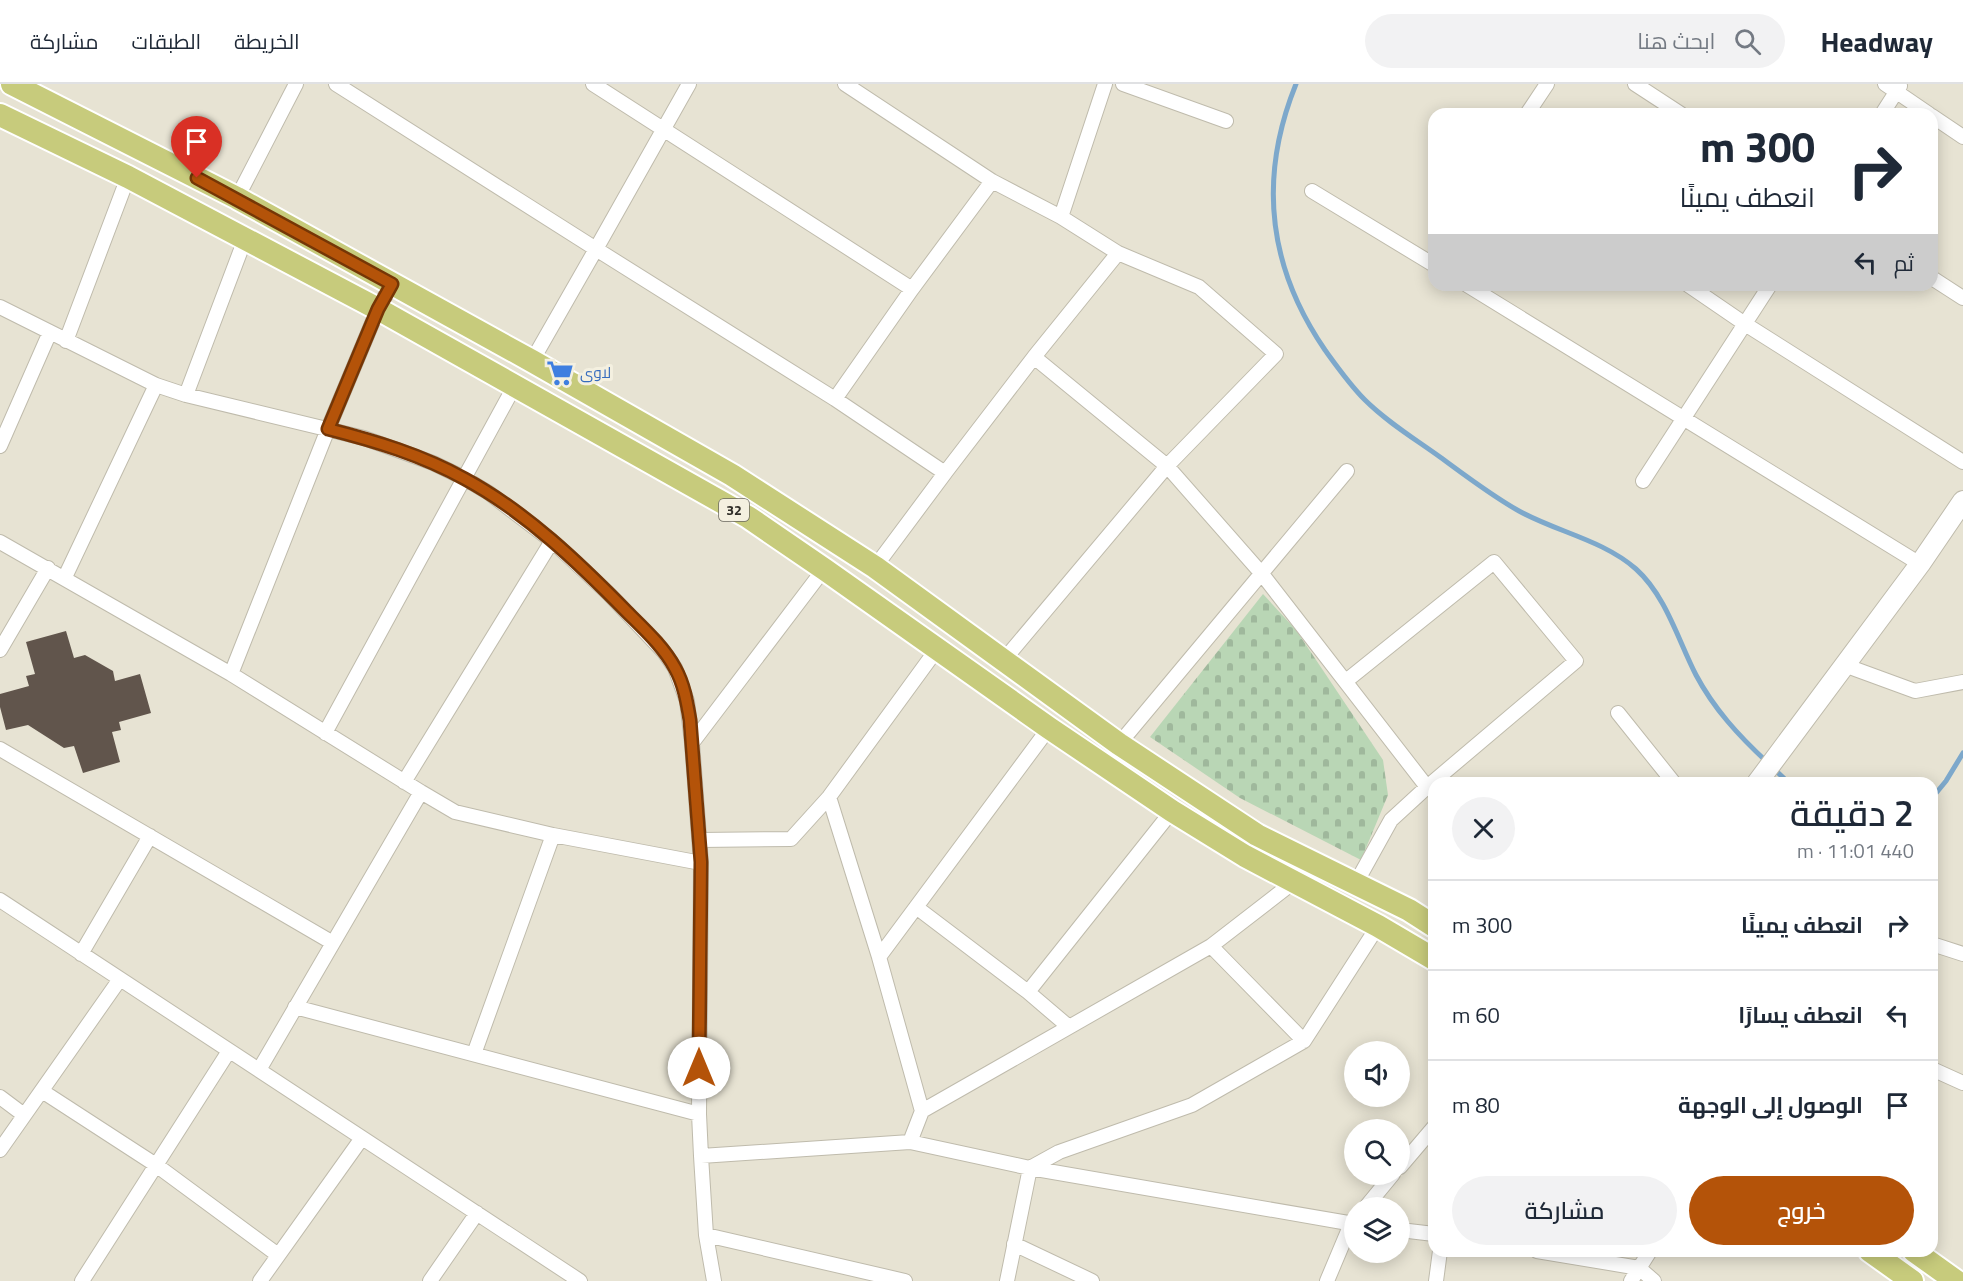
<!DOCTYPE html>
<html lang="ar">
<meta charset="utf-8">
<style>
body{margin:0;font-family:"Titillium Web",Cairo,sans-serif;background:#f2f2f3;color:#1f2937;direction:rtl;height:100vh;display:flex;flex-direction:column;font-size:22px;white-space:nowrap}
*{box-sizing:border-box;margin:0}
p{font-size:20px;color:#747a83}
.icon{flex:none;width:33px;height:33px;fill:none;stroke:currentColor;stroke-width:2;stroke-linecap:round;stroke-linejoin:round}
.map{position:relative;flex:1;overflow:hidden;direction:ltr}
.drawer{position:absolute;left:1428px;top:693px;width:510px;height:480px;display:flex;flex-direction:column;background:#fff;border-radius:18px;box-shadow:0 3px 15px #0003;direction:rtl}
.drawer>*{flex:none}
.hud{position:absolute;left:1428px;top:24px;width:510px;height:183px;border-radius:18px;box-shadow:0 3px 15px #0003;direction:rtl;background:#fff;color:#1f2937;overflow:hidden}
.fabs{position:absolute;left:1344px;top:957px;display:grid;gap:12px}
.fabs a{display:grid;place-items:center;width:66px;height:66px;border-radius:50%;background:#fff;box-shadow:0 3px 15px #0003;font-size:30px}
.pin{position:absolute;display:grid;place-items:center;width:51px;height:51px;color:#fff;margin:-62px -26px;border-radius:50% 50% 50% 0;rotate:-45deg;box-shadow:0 0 6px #0007}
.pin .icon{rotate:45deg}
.me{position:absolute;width:66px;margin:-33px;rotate:0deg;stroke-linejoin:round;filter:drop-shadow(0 0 4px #0008)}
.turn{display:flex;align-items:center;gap:21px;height:126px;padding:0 24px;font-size:27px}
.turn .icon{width:78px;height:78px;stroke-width:2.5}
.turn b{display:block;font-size:42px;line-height:51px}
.then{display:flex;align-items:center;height:57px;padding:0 24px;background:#0003;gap:12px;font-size:22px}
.round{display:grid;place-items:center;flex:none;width:63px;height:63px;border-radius:32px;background:#f2f2f3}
.headline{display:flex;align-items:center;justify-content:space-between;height:102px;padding:0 24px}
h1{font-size:36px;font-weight:600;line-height:45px}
.button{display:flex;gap:12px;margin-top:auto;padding:12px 24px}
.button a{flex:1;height:69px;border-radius:36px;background:#b45309;color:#fff;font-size:24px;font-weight:600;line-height:69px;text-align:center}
.button a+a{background:#f2f2f3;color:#1f2937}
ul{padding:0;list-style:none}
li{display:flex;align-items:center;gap:18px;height:90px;padding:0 24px;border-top:2px solid #e0e1e3}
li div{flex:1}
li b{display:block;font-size:22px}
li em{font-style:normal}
header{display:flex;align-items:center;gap:36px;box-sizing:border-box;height:84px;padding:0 30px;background:#fff;border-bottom:2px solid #e0e1e3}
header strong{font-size:28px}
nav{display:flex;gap:33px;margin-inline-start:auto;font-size:21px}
.search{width:420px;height:54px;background:#f2f2f3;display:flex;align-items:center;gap:15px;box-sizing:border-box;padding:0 21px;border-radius:33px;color:#747a83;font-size:22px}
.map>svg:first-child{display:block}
.cemetery{fill:url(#cemetery-stones)}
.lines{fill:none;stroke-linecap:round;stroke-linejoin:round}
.stream{stroke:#7da8cb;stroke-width:5}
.building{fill:#61554c}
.street-casing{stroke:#bfbbac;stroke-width:16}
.secondary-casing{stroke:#bfbbac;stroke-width:22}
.primary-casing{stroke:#fff;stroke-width:26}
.street{stroke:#fff;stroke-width:14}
.secondary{stroke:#fff;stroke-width:20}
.primary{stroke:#c7cb7c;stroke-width:22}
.route-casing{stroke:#753606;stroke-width:15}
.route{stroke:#b45309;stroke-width:10}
.labels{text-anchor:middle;stroke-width:6;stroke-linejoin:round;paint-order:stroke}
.shield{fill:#f4f0e0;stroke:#6b685f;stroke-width:1.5}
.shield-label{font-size:14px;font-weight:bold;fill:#302e28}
.shop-label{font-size:15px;fill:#366cbe;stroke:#f4f0e0;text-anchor:start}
</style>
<header>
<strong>Headway</strong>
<div class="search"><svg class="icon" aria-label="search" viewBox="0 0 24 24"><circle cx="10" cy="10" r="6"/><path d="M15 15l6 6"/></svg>ابحث هنا</div>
<nav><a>الخريطة</a><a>الطبقات</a><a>مشاركة</a></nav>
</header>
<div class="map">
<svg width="1963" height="1197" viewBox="0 0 1963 1197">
<defs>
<pattern id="cemetery-stones" width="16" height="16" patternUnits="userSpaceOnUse" patternTransform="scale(1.5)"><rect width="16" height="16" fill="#b9d6b5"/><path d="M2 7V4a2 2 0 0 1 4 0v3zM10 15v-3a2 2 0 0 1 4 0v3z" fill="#9fb89c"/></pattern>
</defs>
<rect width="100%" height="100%" fill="#e7e3d3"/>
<path class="cemetery" d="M1263,510L1296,546L1383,676L1388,711L1361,776L1240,714L1150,653Z"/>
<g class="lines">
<path class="stream" d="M1296,0C1258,94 1268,183 1325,266C1338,284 1350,301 1365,316C1387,338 1415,355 1440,373C1466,392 1492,412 1519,427C1557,448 1603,456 1636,485C1666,512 1678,556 1696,591C1714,625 1739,652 1767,678
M1774,685L1789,699
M1932,714L1946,697L1963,669"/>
</g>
<path class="building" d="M66,547L74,574L85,571L113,587L115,597L140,590L151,629L119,638L121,646L112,648L120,678L83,689L74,662L64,664L28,641L6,646L0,623V610L29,602L26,592L35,590L26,558Z"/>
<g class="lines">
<defs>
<path id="street" d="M336,0L596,165L689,0
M593,0L912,205
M845,0L992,97L1061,133L1118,169L1199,203L1276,270L1167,382L1003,577
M1123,0L1226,37
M1635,0L1681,30
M1885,0L1929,30
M1527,30L1547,0
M1882,30L1900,2
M1932,32L1963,53
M1312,107L1434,181
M237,114L296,0
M1061,133L1105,0
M1932,194L1963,214
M1467,201L1920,480
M1688,201L1745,240L1963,378
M0,223L156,301L186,311L364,354L433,379L464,394L489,409L552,457L609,510L664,568L675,584L687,617L692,659L701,779L699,1030L701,1072L706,1151L714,1197
M66,257L128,93
M1034,273L1167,382L1262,490L1427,703
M532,277L596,165L835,315L945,389L875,483
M186,311L245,155
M835,315L912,205L992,97
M0,362L50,248
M945,389L1034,273L1118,169
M1643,397L1770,201
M0,458L231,590L421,708L455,728L553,751L701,779
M65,493L156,301
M0,566L48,484
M1844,581L1915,607L1963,598
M231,590L328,345L378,225L392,200
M1346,597L1494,478L1576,577L1427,703L1391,736L1356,799
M1618,629L1674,699
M325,649L515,301
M692,659L824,485
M1119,660L1347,387
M0,665L333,859
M404,698L552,457
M829,713L879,873L922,1027
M700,756L791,755L829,713L937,565
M0,816L580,1197
M916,823L1028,908L1069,943
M1932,860L1963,870
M1211,862L1304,957
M81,870L150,752
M879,873L1049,644
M1028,908L1172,727
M295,923L699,1030
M474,970L553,751
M1932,985L1963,999
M259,986L421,708
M42,1007L156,1081L278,1171
M0,1013L24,1031
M910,1058L922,1027L1211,862L1295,797
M0,1066L120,895
M701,1072L910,1058L1030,1084L1354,1140
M1400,1083L1434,1043
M1365,1124L1393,1090
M1400,1146L1434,1150
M706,1151L905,1197
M1014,1160L1092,1197
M1537,1167L1639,1184L1654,1197
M82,1197L229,967
M260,1197L362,1054
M430,1197L477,1129
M1007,1197L1030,1084L1059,1068L1192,1021L1304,957L1378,842
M1327,1197L1351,1140L1354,1136
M1436,1197L1440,1167
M1631,1197L1650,1167"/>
<path id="secondary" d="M1757,699L1920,480L1963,417"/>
<path id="primary" d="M12,0L237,114L532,277L732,391L875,483L1119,660L1257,751L1409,826L1434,842
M0,31L128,93L378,225L748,433L824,485L1049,644L1172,727L1245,772L1378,842L1434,875
M1870,1167L1912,1197
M1914,1167L1956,1197"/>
</defs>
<use href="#street" class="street-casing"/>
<use href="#secondary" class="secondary-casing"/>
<use href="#primary" class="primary-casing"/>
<use href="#street" class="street"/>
<use href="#secondary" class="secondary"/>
<use href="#primary" class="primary"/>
</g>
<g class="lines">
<defs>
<path id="route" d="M197,94L392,200L378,225L328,345C375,357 422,371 465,395C526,428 579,479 627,528C644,545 663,562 675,584C684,600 687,618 690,636L701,778L699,984"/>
</defs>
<use href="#route" class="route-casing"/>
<use href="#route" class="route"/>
</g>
<defs>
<symbol id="supermarket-bare" viewBox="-9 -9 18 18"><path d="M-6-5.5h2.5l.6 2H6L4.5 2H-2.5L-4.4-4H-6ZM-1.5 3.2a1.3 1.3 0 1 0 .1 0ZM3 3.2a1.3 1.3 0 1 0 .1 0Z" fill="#3f7fe0" stroke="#f4f0e0" stroke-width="2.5" paint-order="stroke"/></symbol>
</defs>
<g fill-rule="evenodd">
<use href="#supermarket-bare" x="541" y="270" width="38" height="38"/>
</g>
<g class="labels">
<rect class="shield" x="719" y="415" width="30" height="22" rx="4.5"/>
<g class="shield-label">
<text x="734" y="431">32</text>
</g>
<g class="shop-label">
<text x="580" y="294">لاوی</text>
</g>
</g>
</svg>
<div class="fabs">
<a><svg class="icon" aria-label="sound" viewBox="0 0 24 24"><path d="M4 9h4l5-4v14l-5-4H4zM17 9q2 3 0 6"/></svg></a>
<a><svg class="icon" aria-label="search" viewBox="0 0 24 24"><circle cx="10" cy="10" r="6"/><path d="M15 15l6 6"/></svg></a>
<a><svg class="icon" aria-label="layers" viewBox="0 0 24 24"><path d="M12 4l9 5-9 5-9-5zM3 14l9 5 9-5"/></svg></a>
</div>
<div class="pin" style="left:197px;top:94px;background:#d93025"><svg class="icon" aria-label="arrive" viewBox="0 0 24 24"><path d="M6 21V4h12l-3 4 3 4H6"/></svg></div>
<svg class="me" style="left:699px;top:984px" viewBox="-20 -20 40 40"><circle r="19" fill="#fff"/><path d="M0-13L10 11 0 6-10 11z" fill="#b45309"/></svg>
<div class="hud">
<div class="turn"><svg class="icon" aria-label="right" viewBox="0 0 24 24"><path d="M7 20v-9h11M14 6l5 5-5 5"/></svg><div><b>300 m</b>انعطف يمينًا</div></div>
<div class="then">ثم<svg class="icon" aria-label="left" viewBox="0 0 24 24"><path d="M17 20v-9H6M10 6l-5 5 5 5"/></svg></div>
</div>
<section class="drawer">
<div class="headline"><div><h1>2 دقيقة</h1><p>440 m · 11:01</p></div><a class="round"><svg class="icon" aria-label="close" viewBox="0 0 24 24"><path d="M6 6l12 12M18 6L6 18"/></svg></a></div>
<ul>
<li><svg class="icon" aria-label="right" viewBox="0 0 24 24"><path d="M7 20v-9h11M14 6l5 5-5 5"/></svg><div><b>انعطف يمينًا</b></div><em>300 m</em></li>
<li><svg class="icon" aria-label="left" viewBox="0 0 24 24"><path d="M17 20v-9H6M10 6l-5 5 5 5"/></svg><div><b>انعطف يسارًا</b></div><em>60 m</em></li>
<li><svg class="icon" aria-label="arrive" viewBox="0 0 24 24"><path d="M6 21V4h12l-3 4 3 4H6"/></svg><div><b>الوصول إلى الوجهة</b></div><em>80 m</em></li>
</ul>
<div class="button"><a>خروج</a><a>مشاركة</a></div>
</section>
</div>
